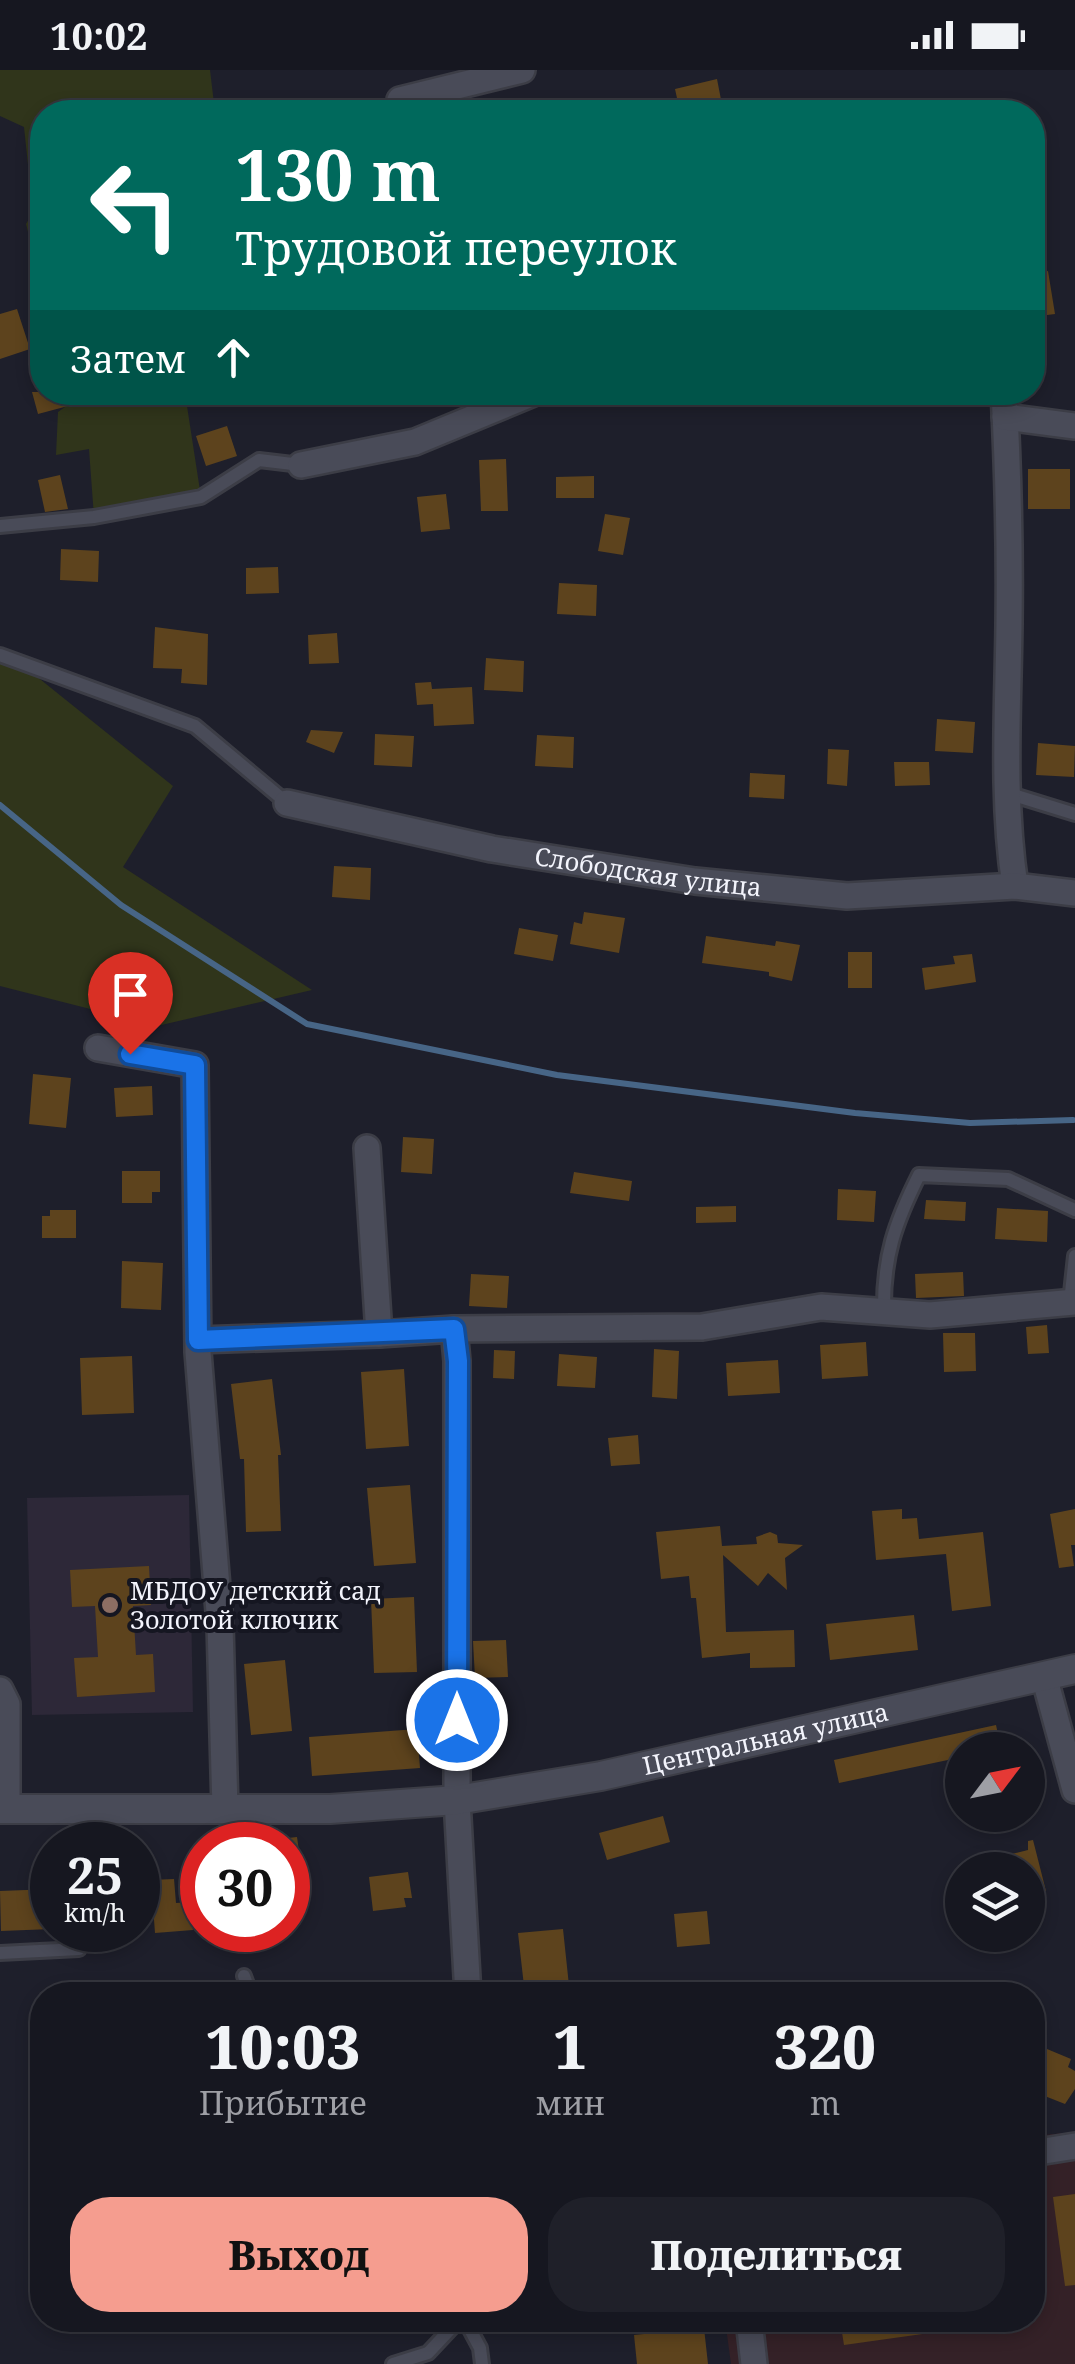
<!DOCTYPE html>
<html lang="ru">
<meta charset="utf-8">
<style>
body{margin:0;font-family:"Noto Serif",serif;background:#1f2029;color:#f1f3f6;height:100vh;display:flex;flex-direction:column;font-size:38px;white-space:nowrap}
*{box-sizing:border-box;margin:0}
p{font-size:32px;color:#9e9fa5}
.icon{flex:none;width:55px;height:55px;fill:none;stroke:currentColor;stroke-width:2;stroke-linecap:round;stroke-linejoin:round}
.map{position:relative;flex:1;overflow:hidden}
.drawer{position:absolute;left:30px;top:1912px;width:1015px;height:350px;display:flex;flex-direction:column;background:#161720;border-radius:40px;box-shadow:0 5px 15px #0003,0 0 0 2px #35363e}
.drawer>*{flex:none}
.guide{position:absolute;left:30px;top:30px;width:1015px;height:305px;border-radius:40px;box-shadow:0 5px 15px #0003,0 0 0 2px #35363e;background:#00695c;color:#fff;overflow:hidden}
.needle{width:65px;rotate:58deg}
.controls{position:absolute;left:945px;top:1662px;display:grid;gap:20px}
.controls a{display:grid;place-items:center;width:100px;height:100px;border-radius:50%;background:#161720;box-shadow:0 5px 15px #0003,0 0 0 2px #35363e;font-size:50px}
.speed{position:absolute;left:30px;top:1752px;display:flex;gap:20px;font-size:50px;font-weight:700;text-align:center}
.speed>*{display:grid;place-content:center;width:130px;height:130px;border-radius:50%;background:#161720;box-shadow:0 5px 15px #0003,0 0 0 2px #35363e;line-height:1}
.speed small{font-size:25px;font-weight:400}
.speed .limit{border:15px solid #d22;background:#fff;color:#111}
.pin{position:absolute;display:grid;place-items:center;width:85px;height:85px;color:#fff;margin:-102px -42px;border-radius:50% 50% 50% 0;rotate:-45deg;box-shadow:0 0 10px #0007}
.pin .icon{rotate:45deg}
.me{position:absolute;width:110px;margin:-55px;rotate:0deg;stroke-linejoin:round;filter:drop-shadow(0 0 8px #0008)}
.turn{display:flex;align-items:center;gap:35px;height:210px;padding:0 40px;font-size:45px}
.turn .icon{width:130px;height:130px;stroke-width:2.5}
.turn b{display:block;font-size:70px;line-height:85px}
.then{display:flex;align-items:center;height:95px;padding:0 40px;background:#0003;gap:20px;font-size:38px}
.eta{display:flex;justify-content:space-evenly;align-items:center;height:170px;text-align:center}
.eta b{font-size:60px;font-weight:800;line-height:70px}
.primary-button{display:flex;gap:20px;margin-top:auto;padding:20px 40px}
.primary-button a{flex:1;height:115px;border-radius:40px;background:#f59d8f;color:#111;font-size:40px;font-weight:800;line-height:115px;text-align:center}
.primary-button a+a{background:#1f2029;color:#f1f3f6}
.status{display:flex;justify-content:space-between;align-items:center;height:70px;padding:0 50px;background:#161720;direction:ltr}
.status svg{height:28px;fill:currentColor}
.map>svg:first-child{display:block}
.industrial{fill:#342127}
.education{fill:#2d2838}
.green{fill:#30351b}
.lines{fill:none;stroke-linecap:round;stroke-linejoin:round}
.stream{stroke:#476586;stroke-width:6}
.building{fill:#5d431d}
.service-casing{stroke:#3c3d46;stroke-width:18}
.minor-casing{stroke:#3c3d46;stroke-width:30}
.tertiary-casing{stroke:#3c3d46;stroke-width:32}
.path{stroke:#7a7b85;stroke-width:4;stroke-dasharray:5 5;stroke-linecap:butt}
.service{stroke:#494b58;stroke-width:12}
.minor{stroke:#494b58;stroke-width:25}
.tertiary{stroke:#494b58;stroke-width:28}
.route-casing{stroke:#114b97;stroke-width:25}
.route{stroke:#1a73e8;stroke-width:18}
.education-dot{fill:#8d6e63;stroke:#151621;stroke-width:4}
.labels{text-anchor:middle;stroke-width:8;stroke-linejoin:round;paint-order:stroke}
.street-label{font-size:25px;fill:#f3f4fc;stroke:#151621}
.poi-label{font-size:25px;fill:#f3f4fc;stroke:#151621;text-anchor:start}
</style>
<div class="status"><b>10:02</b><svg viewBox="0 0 49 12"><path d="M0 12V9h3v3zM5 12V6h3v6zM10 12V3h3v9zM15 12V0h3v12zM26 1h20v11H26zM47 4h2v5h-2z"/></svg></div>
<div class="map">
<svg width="1075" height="2294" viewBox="0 0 1075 2294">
<rect width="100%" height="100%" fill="#1e1f2b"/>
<path class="industrial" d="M1075,2062V2294H731L725,2250H1032L1033,2066Z"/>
<path class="education" d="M189,1425L193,1642L32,1645L27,1428Z"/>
<path class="green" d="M0,0H210L215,42H42V217L26,154L33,142L24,57L0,46Z
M84,323H185L201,427L94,447L89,379L56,385L58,342Z
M0,577L173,716L123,797L312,920L157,956L0,916Z"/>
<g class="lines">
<path class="stream" d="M0,735L121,835L307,954L557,1005L855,1043L970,1053L1073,1050"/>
</g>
<path class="building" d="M717,9L723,40L718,42H693V40L680,42L675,19Z
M1048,201L1055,244L1032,247V204Z
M17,239L30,279L0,289V244Z
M32,322H64L68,336L38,344Z
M227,356L237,386L206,396L196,366Z
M506,389L508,441H481L479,390Z
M1028,399H1070V439H1028Z
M60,405L68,439L45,442L38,410Z
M594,406V428H556V407Z
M446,424L450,459L421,462L417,427Z
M605,444L630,448L623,485L598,481Z
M61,479L99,481L98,512L60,510Z
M278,497L279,523L246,524V498Z
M559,513L597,515L596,546L557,544Z
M155,557L208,564L207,615L181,613L182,599L153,598Z
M337,563L339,593L309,594L308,565Z
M486,588L524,591L523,622L484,620Z
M431,612L432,619L472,617L474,654L434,656L433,634L417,635L415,613Z
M937,649L975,652L973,683L935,681Z
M311,660L343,662L334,683L306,672Z
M375,664L414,666L412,697L374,695Z
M537,665L574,667L573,698L535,696Z
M1038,673L1075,676L1074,707L1036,705Z
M828,679L849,680L847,716L827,714Z
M894,692H929L930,715L895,716Z
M750,703L785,705L784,729L749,727Z
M334,796L371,798L370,830L332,827Z
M584,842L625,848L619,883L570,874L574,852L582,854Z
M519,858L558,865L553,891L514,884Z
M706,866L775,876L776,871L800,875L792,911L769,906V902L702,893Z
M848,882H872V918H848Z
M972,884L976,912L925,920L922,898L955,894L953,886Z
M33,1004L71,1008L66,1058L29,1054Z
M152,1016L153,1045L116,1047L114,1018Z
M403,1067L434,1069L432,1104L401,1102Z
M122,1101H160V1122H152V1133H122Z
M574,1102L632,1111L629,1131L570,1123Z
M838,1119L876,1121L874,1152L837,1150Z
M926,1130L966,1132L965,1151L924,1149Z
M736,1136V1152L696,1153V1137Z
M997,1138L1048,1141L1047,1172L995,1169Z
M50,1140H76V1168H42V1146H50Z
M122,1191L163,1193L161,1240L121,1238Z
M963,1202L964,1226L916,1228L915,1204Z
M471,1204L509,1206L507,1238L469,1236Z
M1047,1255L1049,1283L1028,1284L1026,1257Z
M943,1263H975L976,1301L944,1302Z
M866,1272L868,1306L822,1309L820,1275Z
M654,1279L679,1281L677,1329L652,1327Z
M494,1280L515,1281L514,1309L493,1308Z
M559,1284L597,1287L595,1318L557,1316Z
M132,1286L134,1343L82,1345L80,1288Z
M778,1290L780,1323L728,1326L726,1293Z
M404,1299L409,1376L366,1379L361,1302Z
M272,1309L281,1385H278L281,1461L246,1462L244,1389H240L231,1314Z
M638,1365L640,1394L611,1396L608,1368Z
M410,1415L416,1493L374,1496L367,1418Z
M902,1439V1449L917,1448L919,1469L983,1462L991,1536L952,1541L946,1484L876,1490L872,1441Z
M1075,1439V1475H1071L1074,1496L1059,1498L1050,1444Z
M720,1456L722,1476L757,1474L756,1467L770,1462L777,1465L778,1473L803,1475L785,1488L787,1520L768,1503L758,1516L723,1485L726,1562L794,1560L795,1597L750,1598V1583L702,1588L696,1528H691L689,1506L661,1509L656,1462Z
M149,1496L151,1535L133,1536L136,1585L153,1584L155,1622L77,1627L74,1588L98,1587L95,1536L72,1537L70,1500Z
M414,1527L417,1602L374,1603L371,1529Z
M914,1545L918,1580L830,1590L826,1554Z
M506,1570L508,1607L475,1608L473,1571Z
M285,1590L292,1661L251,1665L244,1594Z
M996,1655L1001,1678L962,1680V1687L839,1713L834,1690Z
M417,1659L420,1698L312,1706L309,1667Z
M663,1746L670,1772L607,1790L599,1763Z
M297,1767L307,1837L288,1840V1768Z
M1033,1770L1046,1821L1028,1826V1800H1007L1003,1786L1028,1780V1771Z
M408,1802L412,1828H404L406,1837L373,1841L369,1807Z
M174,1809L176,1833L191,1832L193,1860L155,1863L151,1810Z
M52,1819V1859L1,1861L0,1821Z
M707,1841L710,1874L677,1877L674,1844Z
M563,1859L570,1925H525L518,1863Z
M1047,1979L1071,1989L1068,1997L1075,2001V2019L1065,2034L1032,2021Z
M1075,2124V2215L1065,2216L1053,2127Z
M840,2250H950L951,2260L844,2275Z
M704,2258L708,2294H637L634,2265Z"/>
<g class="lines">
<defs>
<path id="service" d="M0,456L94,447L201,427L259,390L301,395
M0,585L195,656L287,733
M1007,723L1075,744
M1070,1232L1075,1186
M884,1242C883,1187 895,1153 919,1105L1008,1109L1075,1140
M0,1883L79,1879
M244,1906L251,1925
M465,2250L480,2278L482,2294
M393,2294L428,2283L459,2250"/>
<g id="minor">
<path d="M403,42L400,30L522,0"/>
<path d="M1004,322C1008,399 1010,477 1009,554C1008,642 1002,729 1015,816"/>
<path d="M1005,347L1075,356"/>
<path d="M301,395L415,372L536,322"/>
<path id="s1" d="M287,733L492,779L695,811L847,826L1015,816L1075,823"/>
<path d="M98,978L195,995L198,1282L220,1554L225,1740"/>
<path d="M367,1078L379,1264L454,1259L457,1291V1730L468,1925"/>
<path d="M454,1259L702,1257L821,1237L930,1245L1075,1232"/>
<path d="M198,1270L379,1264"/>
<path d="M1044,1606L1075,1720"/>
<path d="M0,1620L7,1634V1739"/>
<path d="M1032,2083L1075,2076"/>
<path d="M749,2250L754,2294"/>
</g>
<g id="tertiary">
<path id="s2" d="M0,1739H330L457,1730L601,1706L1075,1599"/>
</g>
</defs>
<use href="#service" class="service-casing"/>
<use href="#minor" class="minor-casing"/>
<use href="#tertiary" class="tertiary-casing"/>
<path class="path" d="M348,42L380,35"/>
<use href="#service" class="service"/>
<use href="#minor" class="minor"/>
<use href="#tertiary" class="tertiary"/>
</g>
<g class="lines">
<defs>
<path id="route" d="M130,984L195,995L198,1270L454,1259L458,1291L457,1650"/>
</defs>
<use href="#route" class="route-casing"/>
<use href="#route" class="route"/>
</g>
<circle class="education-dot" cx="110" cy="1535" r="10"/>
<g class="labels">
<g class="street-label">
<text dy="9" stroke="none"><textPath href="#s1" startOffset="368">Слободская улица</textPath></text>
<text dy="9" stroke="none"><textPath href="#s2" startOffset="772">Центральная улица</textPath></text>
</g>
<g class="poi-label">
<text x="130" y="1530">МБДОУ детский сад<tspan x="130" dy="29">Золотой ключик</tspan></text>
</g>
</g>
</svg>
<div class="controls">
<a><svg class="needle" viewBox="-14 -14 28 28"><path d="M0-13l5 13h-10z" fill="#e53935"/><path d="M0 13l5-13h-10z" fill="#9e9fa5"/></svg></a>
<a><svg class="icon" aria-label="layers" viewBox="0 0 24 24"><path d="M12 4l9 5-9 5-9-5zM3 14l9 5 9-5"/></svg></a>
</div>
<div class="speed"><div>25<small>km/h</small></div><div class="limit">30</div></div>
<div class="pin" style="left:130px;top:984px;background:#d93025"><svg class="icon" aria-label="arrive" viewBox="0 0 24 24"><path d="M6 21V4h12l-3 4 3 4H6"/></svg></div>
<svg class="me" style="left:457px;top:1650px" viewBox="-20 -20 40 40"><circle r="17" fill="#1a73e8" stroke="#fff" stroke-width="3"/><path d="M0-11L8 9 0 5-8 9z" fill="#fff"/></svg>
<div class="guide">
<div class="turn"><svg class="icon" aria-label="left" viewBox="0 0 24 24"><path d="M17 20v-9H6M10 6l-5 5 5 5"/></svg><div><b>130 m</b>Трудовой переулок</div></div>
<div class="then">Затем<svg class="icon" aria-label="ahead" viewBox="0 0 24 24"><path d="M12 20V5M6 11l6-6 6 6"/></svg></div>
</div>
<section class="drawer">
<div class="eta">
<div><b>10:03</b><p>Прибытие</p></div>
<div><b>1</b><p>мин</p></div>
<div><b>320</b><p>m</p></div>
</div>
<div class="primary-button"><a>Выход</a><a>Поделиться</a></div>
</section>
</div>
